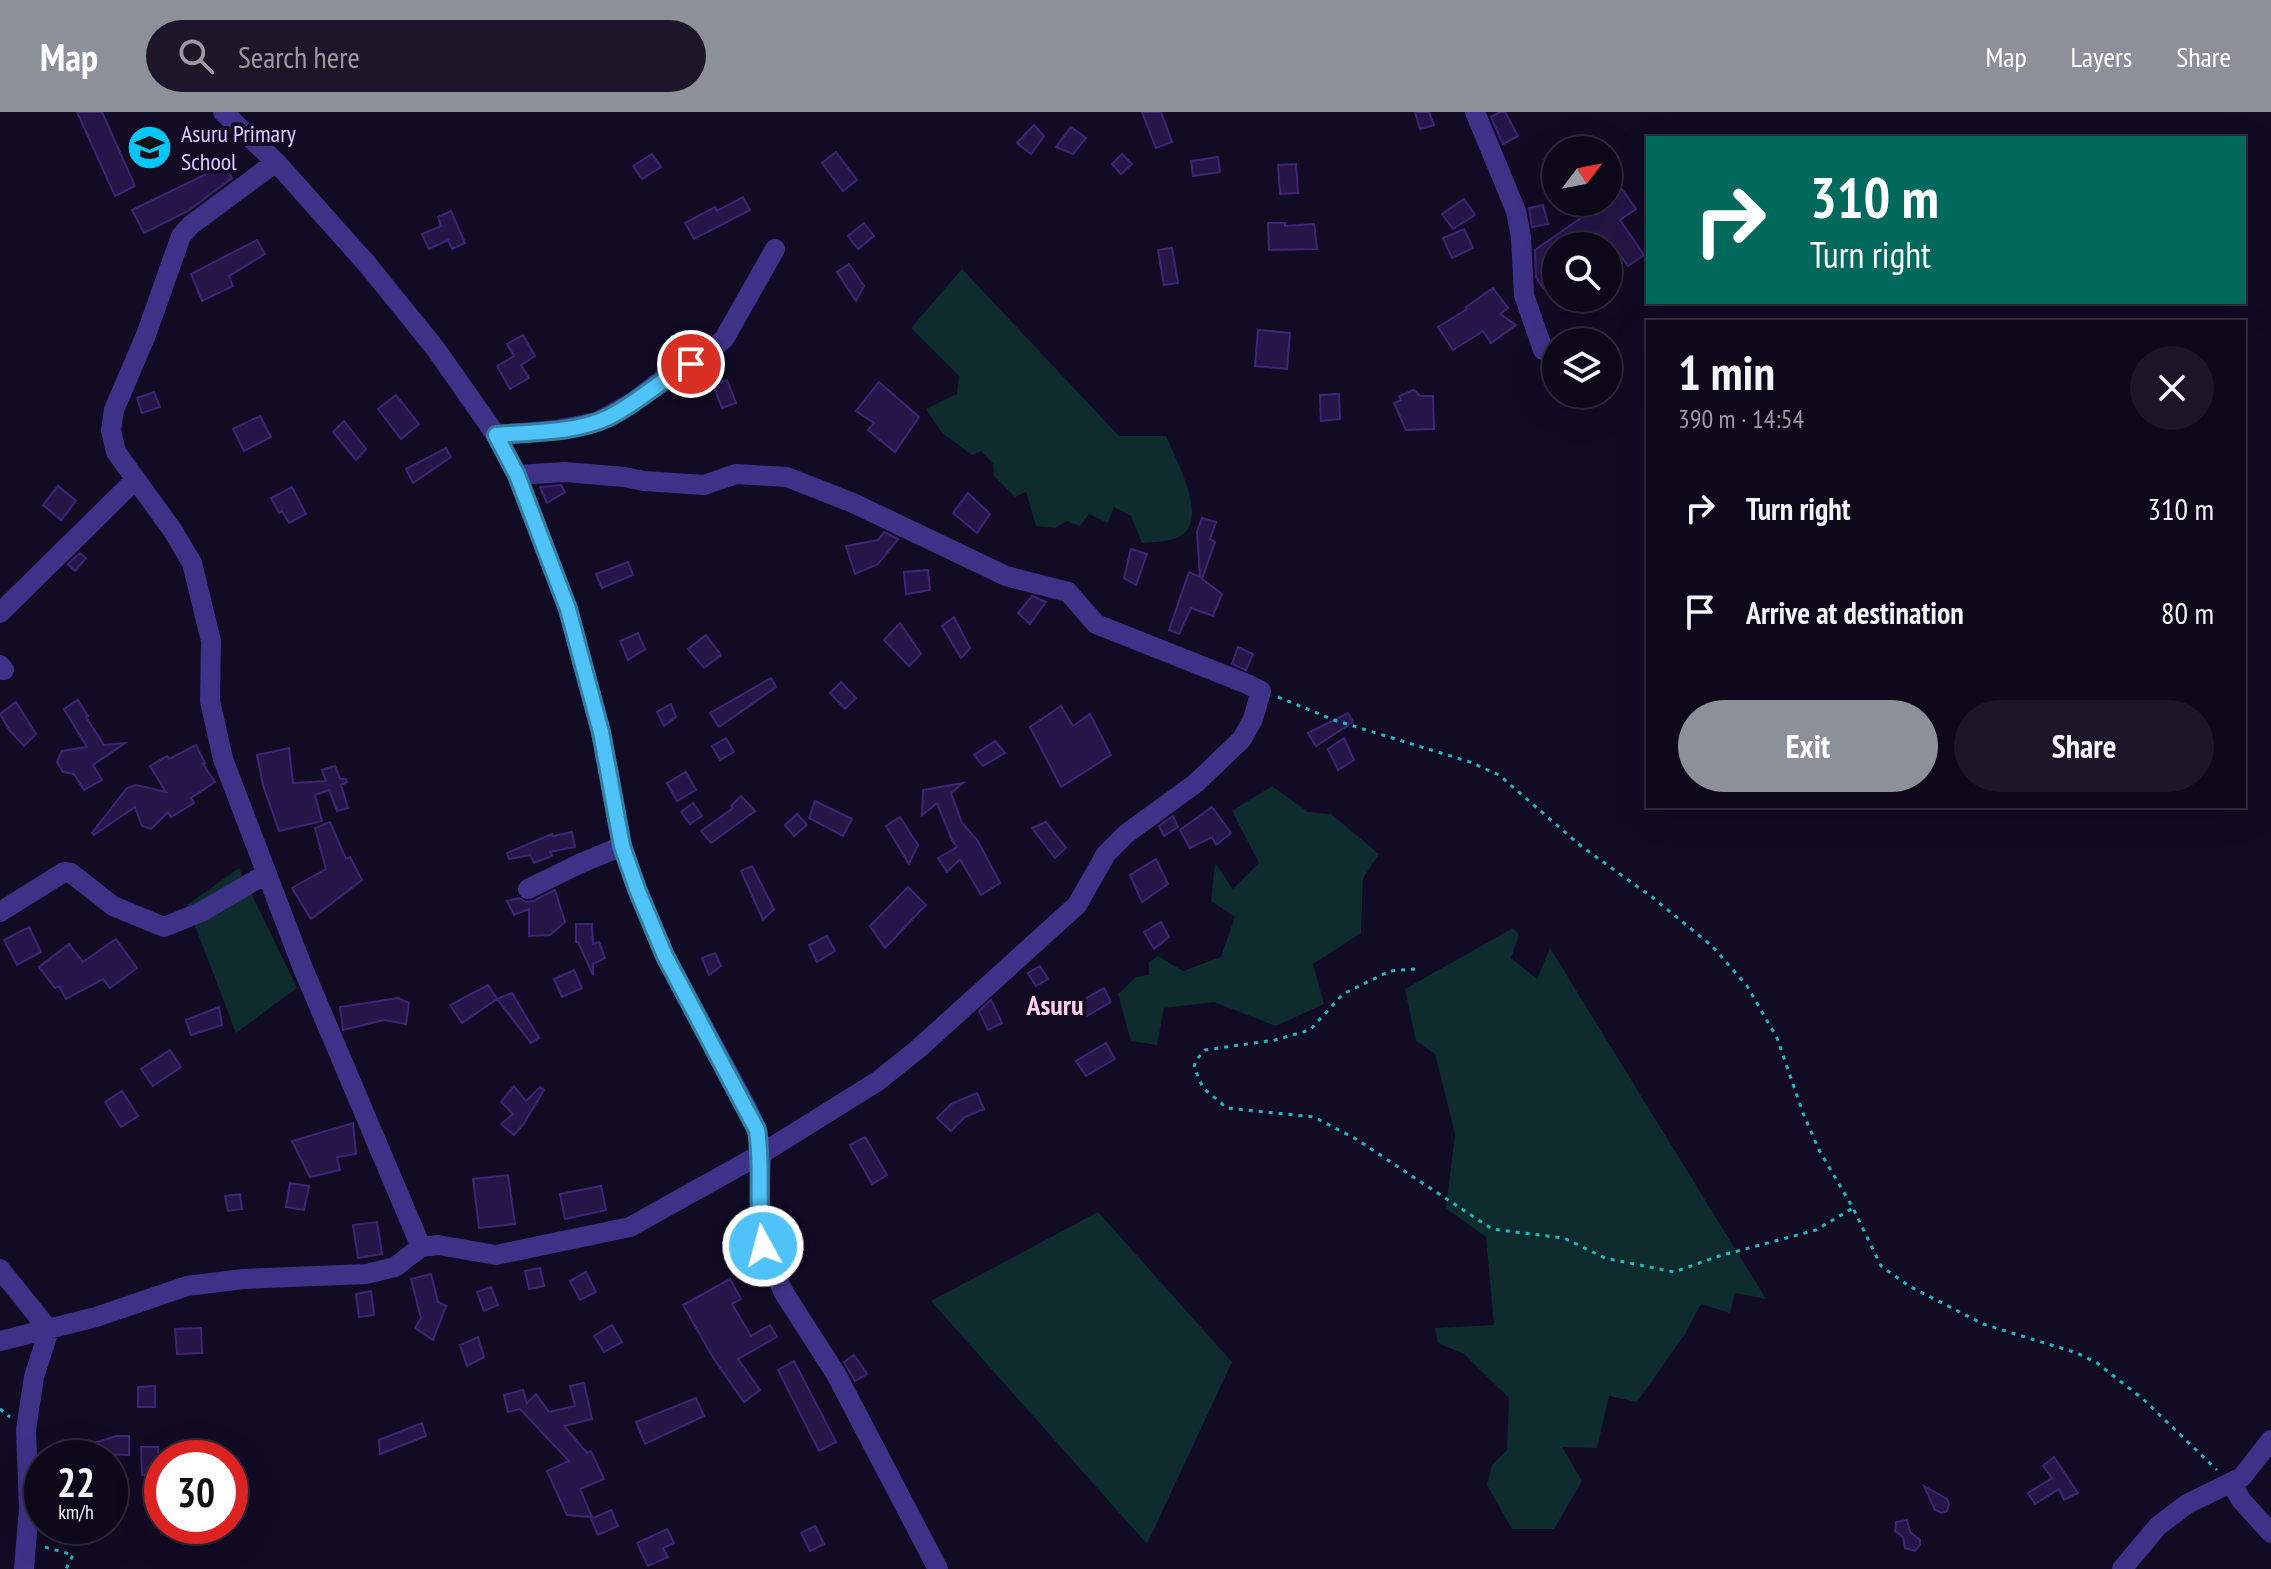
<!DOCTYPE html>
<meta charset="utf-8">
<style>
body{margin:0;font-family:"PT Sans Narrow",sans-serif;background:#1c1628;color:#f1f3f6;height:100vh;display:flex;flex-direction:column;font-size:30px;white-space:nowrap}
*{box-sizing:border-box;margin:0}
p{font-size:26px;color:#9b9aa3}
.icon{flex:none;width:44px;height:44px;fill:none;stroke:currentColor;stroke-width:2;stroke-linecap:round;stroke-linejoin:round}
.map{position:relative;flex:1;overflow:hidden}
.panel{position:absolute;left:1646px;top:208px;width:600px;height:488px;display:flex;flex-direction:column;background:#0e081b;border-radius:0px;box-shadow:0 8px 32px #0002,0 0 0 2px #2e293a}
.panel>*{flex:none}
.banner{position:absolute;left:1646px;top:24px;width:600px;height:168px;border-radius:0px;box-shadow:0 8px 32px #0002,0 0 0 2px #2e293a;background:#00695c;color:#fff;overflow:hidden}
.needle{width:52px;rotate:58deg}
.buttons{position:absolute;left:1542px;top:24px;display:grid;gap:16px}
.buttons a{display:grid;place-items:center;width:80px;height:80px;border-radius:50%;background:#0e081b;box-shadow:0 8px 32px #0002,0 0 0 2px #2e293a;font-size:40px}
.speed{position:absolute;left:24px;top:1328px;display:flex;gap:16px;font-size:40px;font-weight:700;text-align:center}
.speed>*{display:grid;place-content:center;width:104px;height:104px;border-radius:50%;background:#0e081b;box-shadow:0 8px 32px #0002,0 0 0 2px #2e293a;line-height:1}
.speed small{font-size:20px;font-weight:400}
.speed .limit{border:12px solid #d22;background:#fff;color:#111}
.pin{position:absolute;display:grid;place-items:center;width:68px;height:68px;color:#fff;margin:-34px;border:4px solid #fff;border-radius:50%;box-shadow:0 2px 8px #0007}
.me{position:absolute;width:88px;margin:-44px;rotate:353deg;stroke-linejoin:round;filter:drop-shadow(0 0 6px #0008)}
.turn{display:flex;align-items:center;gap:28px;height:168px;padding:0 32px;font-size:36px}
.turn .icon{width:104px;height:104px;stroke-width:2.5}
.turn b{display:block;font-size:56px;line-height:68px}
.round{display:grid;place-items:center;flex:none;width:84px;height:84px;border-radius:42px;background:#1c1628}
.overview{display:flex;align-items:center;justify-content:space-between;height:136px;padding:0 32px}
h1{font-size:48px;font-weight:800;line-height:60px}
.cta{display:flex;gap:16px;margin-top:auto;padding:16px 32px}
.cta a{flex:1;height:92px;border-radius:48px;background:#8c9099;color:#fff;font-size:32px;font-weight:800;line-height:92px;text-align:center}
.cta a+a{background:#1c1628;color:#f1f3f6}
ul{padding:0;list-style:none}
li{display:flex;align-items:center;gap:24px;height:104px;padding:0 32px}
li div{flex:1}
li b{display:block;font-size:30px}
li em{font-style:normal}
header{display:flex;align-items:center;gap:48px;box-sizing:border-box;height:112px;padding:0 40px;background:#8c9099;color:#fff}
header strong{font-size:38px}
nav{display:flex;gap:44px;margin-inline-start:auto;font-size:28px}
.search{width:560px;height:72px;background:#1c1628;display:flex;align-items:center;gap:20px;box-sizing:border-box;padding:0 28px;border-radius:44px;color:#9b9aa3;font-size:30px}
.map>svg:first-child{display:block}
.green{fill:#0e2c2e}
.building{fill:#251647;stroke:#3d2575;stroke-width:2}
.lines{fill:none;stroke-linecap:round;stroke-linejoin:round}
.path{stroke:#22b8bf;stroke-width:3;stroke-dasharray:4 6;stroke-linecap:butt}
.street{stroke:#3e3288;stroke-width:20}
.route-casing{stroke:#337fa1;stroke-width:20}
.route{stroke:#4fc3f7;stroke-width:14}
.labels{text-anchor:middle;stroke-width:8;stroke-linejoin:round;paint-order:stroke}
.poi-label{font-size:24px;fill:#d9ceff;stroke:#120b24;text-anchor:start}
.quarter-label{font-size:28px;font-weight:bold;fill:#ffd0e9;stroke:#120b24}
</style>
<header>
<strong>Map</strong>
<div class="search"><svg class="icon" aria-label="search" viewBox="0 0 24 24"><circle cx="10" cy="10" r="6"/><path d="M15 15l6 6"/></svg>Search here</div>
<nav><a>Map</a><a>Layers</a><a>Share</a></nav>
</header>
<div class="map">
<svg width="2271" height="1457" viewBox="0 0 2271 1457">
<rect width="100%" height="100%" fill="#120b24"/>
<path class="green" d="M962,157L1119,324H1166C1176,348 1214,415 1174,427C1164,430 1152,430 1142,431L1131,404L1114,395L1108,411L1089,402L1080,414L1067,409L1055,416L1036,414L1026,380L1015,385L994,364L993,351L981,339L972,343L942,321L926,297L957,282L959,264L911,216Z
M1272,674L1308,700L1331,702L1379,742L1363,766L1361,821L1313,852L1324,892L1276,914L1214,890L1164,896L1157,933L1131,929L1118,882L1136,865L1149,863V850L1158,844L1183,859L1221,845L1235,805L1211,789L1215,751L1233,777L1259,751L1232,699Z
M239,756L297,876L236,921L187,793Z
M1513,816L1519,823L1511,846L1537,867L1550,836L1766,1187L1735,1181L1730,1201L1701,1192L1685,1222L1637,1290L1609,1284L1597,1336L1562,1335L1582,1369L1554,1417H1512L1487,1373L1492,1353L1507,1338L1509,1286L1464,1242L1438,1231L1435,1216L1494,1213L1486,1125L1446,1096L1455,1022L1435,942L1416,929L1405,877Z
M1098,1100L1232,1250L1147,1432L931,1189Z"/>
<path class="building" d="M77,0H102L135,74L115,84Z
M1142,0H1161L1172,30L1156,36Z
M1415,0H1429L1434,13L1420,17Z
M1500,0H1505L1518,24L1503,32L1491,5Z
M1034,13L1044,24L1031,42L1017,31Z
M1071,15L1086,26L1073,42L1056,35Z
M836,40L857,68L843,79L822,51Z
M652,42L661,55L642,67L633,54Z
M1122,42L1132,52L1121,62L1112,52Z
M1218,45L1220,60L1193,64L1191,49Z
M1296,52L1298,81L1280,82L1278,53Z
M225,53L232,66L188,99L144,121L132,98Z
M1621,76L1636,97L1620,108L1644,143L1628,154L1613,134H1556V167L1543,176L1536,165L1535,138L1604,90H1608V85Z
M743,85L750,98L694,127L685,111L715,95L717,99Z
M1464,87L1475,103L1453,117L1442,102Z
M1543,93L1548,112L1532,115L1529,96Z
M451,99L465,131L452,137L448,128L429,137L422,122L441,114L438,105Z
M864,111L874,124L858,137L848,124Z
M1268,111H1285V114L1314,112L1317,137L1269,138Z
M1464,117L1473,136L1452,146L1443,126Z
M257,128L265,142L229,164L233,174L202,189L191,162Z
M1172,136L1178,171L1164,173L1158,138Z
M849,152L864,174L856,189L837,160Z
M1493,176L1508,196L1500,202L1516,213L1491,231L1483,219L1453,238L1438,215L1467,197L1466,195Z
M1258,218L1290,221L1287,257L1255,254Z
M523,223L535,244L521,253L529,266L510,277L497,254L514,244L507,232Z
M727,268L736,291L722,296L713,273Z
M879,270L919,305L895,340L868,318L874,311L856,299Z
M1414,278L1420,284H1433L1434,317L1406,318L1394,291L1401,288L1399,284Z
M154,280L160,295L142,301L137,286Z
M1339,282L1340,307L1321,309L1320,283Z
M396,283L419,312L401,327L378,297Z
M260,304L271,325L244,339L233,317Z
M344,309L366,337L356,348L333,320Z
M446,336L451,345L413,371L406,357Z
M561,373L565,380L547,391L540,375Z
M58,374L76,389L61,408L43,393Z
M292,375L306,402L289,411L282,399L279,401L271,386Z
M968,381L990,402L977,421L953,401Z
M1202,406L1216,410L1210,427L1215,430L1202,467L1222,482L1213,504L1191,496L1179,522L1169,518L1189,460L1200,465L1197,420Z
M884,420L898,427L878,452L855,462L846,434L878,428Z
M1131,437L1147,442L1136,473L1124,466Z
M80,441L86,446L75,459L68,452Z
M628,450L633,463L602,476L596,462Z
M928,458L930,478L906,482L904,460Z
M1032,484L1046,490L1030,512L1018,501Z
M954,505L970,536L961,546L942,514Z
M900,511L921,542L909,554L884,528Z
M638,521L645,537L628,548L620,529Z
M706,523L721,543L704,556L688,537Z
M1238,535L1253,542L1246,558L1232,552Z
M771,566L776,575L719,615L710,601Z
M841,570L856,586L845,597L830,581Z
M78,588L88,604L86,605L104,633L125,631L93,653L102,668L84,678L74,662L63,660L57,650L62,639L87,635L64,597Z
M16,590L36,622L24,634L10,619L0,602Z
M671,592L676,605L664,614L657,600Z
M1061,594L1073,614L1090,602L1111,643L1061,675L1030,615Z
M1348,601L1353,610L1316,634L1308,621Z
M726,626L734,640L720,648L712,634Z
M1344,626L1354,648L1338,658L1328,637Z
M995,629L1005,641L983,654L974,643Z
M196,633L205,651L203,652L215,670L191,686L194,691L171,705L168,700L151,717L142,714L135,695L94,723L92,721L127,676L136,673L166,680L150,654L167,644L169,647Z
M289,636L293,671L326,669L322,658L335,654L340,667H346L347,670L341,673L348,696L337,699L329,678L315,683L322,709L279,719L263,673L257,643Z
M686,660L696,678L677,689L667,671Z
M963,671L951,681L962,711L978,729L1000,771L981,783L960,747L947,760L938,746L957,735L952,728L937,691L922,703L923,678Z
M741,684L755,699L711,731L701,719L733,696L731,694Z
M815,689L852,707L843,724L809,706Z
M693,691L702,704L690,712L681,700Z
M1212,695L1231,721L1216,733L1212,725L1190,736L1180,718Z
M797,702L807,713L794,724L785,713Z
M1173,704L1178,715L1164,724L1159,714Z
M900,705L918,733L909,752L886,714Z
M330,710L346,747L350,745L362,768L311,807L292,776L326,757L315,716Z
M1046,710L1066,736L1055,746L1032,716Z
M572,720L575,735L550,740L552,744L534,751L530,743L509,747L507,741L552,722L553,724Z
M1156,747L1168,772L1142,790L1130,763Z
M752,754L774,797L763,808L741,759Z
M908,775L926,793L885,836L870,814Z
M555,778L565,810L550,823L529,824V797L514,803L507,789L519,786L526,790L533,789Z
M1161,810L1169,825L1154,837L1144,820Z
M576,812H592L593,832L599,830L605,846L593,852V863L578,830H576Z
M29,815L41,840L17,853L4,828Z
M827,824L835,839L817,850L809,833Z
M116,827L137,856L110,876L103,867L66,887L59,874L55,876L39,855L69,832L83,850Z
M715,841L721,854L709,863L702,846Z
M1040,854L1048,867L1036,874L1028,861Z
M574,858L582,876L562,885L554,867Z
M488,873L497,887L462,911L450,893Z
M1104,876L1111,890L1085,905L1078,891Z
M512,881L539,926L531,931L497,887Z
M398,886L409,891L406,912L384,908L343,918L340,895Z
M991,888L1002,911L988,918L979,899Z
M219,895L222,913L191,923L186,908Z
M1106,931L1115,947L1086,964L1076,949Z
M170,938L181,955L153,974L141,957Z
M514,974L526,989L540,975L544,978L523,1013L514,1023L501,1012L513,1002L501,990Z
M122,979L138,1004L121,1015L105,990Z
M977,981L984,997L965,1005L951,1019L937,1006L951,992Z
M353,1011L356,1042L337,1045L340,1058L310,1065L292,1029Z
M865,1025L887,1063L872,1072L850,1033Z
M508,1063L515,1112L479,1116L473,1067Z
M290,1071L309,1074L304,1098L286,1095Z
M601,1074L606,1098L565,1107L560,1082Z
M240,1082L242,1097L228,1099L225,1084Z
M377,1110L382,1142L358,1146L353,1113Z
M540,1156L544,1174L529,1177L525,1159Z
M586,1160L596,1180L580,1188L570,1169Z
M431,1162L438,1190L446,1194L433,1228L415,1216L421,1206L411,1167Z
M730,1167L741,1187L732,1192L751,1224L770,1213L777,1225L738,1247L760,1278L744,1290L714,1247L683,1193Z
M491,1175L498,1193L484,1199L477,1180Z
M371,1179L374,1203L359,1205L356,1182Z
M612,1213L622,1230L604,1240L594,1224Z
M201,1216L202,1241L177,1242L175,1217Z
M478,1225L484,1245L467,1254L460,1233Z
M854,1243L867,1262L855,1269L844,1250Z
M794,1249L836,1330L819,1339L778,1258Z
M584,1271L592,1307L564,1314L587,1341L591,1339L604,1367L580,1377L592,1405L567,1403L547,1359L569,1349L520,1297L508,1300L504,1283L523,1278L527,1291L536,1282L549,1300L575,1294L570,1274Z
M155,1274V1295H138V1275Z
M696,1286L704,1304L645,1332L636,1310Z
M422,1311L426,1324L380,1342L379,1328Z
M117,1324H129V1343L102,1342L103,1346H85L84,1341H69V1338Z
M141,1335H158L159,1362L142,1363Z
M2054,1345L2078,1381L2064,1388L2059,1377L2035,1392L2028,1381L2052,1366L2043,1354Z
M1924,1374L1947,1387L1949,1392L1947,1399L1942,1401L1935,1398Z
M611,1398L618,1414L598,1423L591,1407Z
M1907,1408L1910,1420L1920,1428V1433L1915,1439L1905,1436L1903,1425L1895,1419L1896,1410Z
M815,1414L824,1432L810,1439L801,1421Z
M667,1417L674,1431L663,1436L668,1445L648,1454L637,1431Z"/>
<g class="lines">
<path class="path" d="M1278,585L1334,608L1470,650L1499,663L1581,734L1652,785L1712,834L1747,874L1777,926L1803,1001L1819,1038L1853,1096L1881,1154L1909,1174L1983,1212L2077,1241L2097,1251L2143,1287L2217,1358
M1415,857L1390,859L1343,882L1310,918L1275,928L1205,938L1196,948L1194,955L1203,976L1227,996L1314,1005L1356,1027L1492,1117L1564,1126L1605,1146L1674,1160L1719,1144L1816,1118L1853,1096
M0,1297L10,1305
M45,1435L73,1443L66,1457"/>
<path class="street" d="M223,0L276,50L367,152L435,236L496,323L517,363L568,497L601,620L622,734L637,777L665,844L746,994L757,1018L761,1042L759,1109L763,1134L784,1181L836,1262L938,1457
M1475,0L1516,99L1521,125L1524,183L1543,238
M276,50L191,113L181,124L146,223L114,298L111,318L116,340L173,419L192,451L211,529L210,589L223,647L302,854L421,1135
M496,323L556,318L597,310L633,290L667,264L701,247L724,227L775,137
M0,501L134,369
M0,553L4,558
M528,777L579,752L622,734
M0,800L64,760L71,761L113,794L164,815L201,800L266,762
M0,1157L49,1218L34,1265L26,1318L29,1396L24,1457
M0,1229L96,1205L187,1174L243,1167L366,1162L395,1155L421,1135L438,1133L496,1143L630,1115L761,1042L878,969L918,937L1077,793L1106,742L1126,722L1196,671L1242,627L1253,607L1261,579L1247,572L1096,512L1068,480L1006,464L853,391L787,365L736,362L704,373L644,369L624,365L565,360L517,363
M2232,1372L2241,1388L2271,1421
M2122,1457L2158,1414L2187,1392L2242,1365L2271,1328"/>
</g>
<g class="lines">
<defs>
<path id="route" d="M691,252C661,267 637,292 607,306C574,321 532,320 496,323L517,363L568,497L601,620L622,734L637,777L665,844L757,1018C763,1057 756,1095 763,1134"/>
</defs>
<use href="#route" class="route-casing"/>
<use href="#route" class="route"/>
</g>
<defs>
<symbol id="school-disc" viewBox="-11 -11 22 22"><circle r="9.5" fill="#00c6f9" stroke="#120b24"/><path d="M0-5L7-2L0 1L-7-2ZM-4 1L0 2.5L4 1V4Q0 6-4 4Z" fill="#111"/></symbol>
</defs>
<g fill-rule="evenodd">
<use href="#school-disc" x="124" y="10" width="51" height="51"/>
</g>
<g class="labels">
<g class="poi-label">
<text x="181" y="30">Asuru Primary<tspan x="181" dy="28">School</tspan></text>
</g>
<g class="quarter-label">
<text x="1055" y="903">Asuru</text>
</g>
</g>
</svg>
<div class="buttons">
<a><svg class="needle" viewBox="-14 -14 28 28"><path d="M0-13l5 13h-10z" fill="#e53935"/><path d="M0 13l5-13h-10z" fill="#9b9aa3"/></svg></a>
<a><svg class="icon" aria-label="search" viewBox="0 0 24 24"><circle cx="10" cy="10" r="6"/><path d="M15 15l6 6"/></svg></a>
<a><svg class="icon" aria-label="layers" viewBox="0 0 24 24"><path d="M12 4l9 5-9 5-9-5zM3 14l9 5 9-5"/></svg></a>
</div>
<div class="speed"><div>22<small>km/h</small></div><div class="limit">30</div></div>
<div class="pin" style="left:691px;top:252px;background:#d93025"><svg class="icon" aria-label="arrive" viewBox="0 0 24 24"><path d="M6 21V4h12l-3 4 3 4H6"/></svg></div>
<svg class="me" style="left:763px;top:1134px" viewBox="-20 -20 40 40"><circle r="17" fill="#4fc3f7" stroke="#fff" stroke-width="3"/><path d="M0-11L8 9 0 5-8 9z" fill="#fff"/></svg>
<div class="banner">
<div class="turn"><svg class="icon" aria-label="right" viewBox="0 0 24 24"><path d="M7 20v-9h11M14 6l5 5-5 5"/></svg><div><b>310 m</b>Turn right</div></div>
</div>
<section class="panel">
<div class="overview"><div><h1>1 min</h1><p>390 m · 14:54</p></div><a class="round"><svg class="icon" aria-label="close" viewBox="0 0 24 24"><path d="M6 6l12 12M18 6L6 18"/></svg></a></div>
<ul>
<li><svg class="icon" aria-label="right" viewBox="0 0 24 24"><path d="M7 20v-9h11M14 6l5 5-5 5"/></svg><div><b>Turn right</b></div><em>310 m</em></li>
<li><svg class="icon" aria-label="arrive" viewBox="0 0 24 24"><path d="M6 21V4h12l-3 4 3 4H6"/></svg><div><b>Arrive at destination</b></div><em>80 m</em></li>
</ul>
<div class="cta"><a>Exit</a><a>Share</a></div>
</section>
</div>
